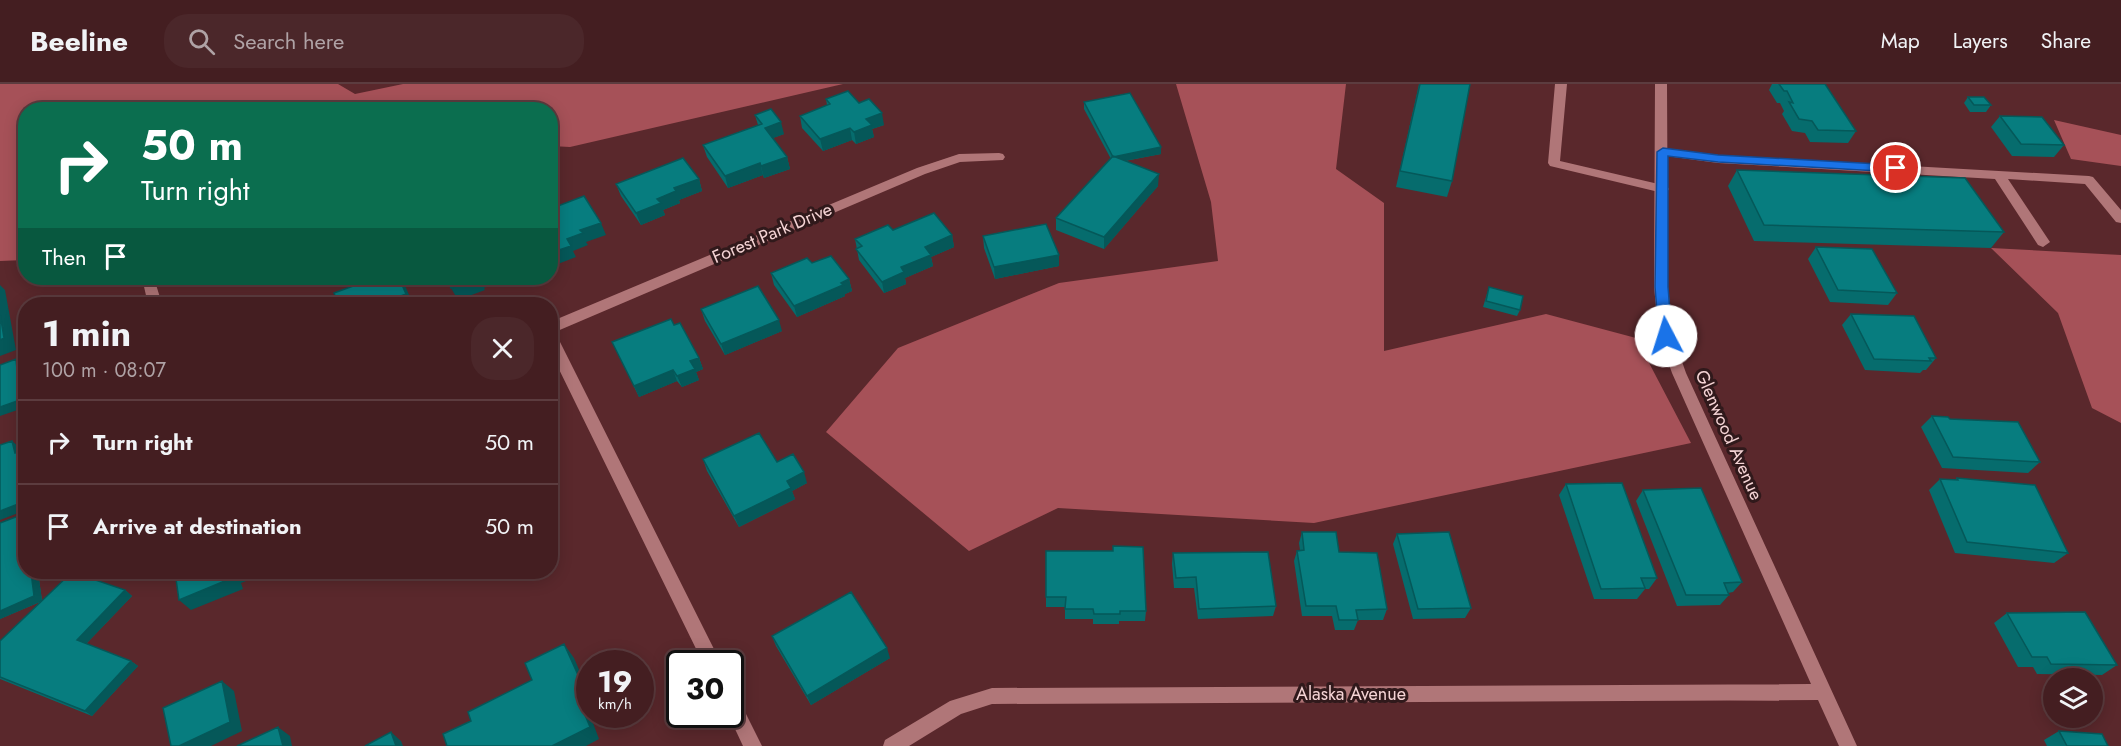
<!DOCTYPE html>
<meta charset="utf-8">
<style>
body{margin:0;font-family:Jost,sans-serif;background:#4b272a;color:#f1f3f6;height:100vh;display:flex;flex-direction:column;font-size:22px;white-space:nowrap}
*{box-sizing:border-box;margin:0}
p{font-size:20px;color:#afa2a5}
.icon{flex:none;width:33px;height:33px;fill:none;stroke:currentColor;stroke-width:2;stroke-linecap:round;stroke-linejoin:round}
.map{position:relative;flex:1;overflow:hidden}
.sheet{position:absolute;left:18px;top:213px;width:540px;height:282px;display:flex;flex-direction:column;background:#441e21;border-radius:24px;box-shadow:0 3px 15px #0003,0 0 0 2px #5c3c3f}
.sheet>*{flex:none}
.hud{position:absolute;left:18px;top:18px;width:540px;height:183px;border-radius:24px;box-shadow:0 3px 15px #0003,0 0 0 2px #5c3c3f;background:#0b6e4f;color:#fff;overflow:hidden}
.buttons{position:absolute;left:2043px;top:584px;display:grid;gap:12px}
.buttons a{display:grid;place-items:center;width:60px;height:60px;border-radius:50%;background:#441e21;box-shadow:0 3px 15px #0003,0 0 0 2px #5c3c3f;font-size:30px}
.speed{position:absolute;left:576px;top:566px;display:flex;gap:12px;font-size:30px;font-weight:700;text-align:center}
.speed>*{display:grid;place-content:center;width:78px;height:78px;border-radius:50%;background:#441e21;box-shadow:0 3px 15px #0003,0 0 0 2px #5c3c3f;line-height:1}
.speed small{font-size:15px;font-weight:400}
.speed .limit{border:3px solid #111;border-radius:9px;background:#fff;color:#111}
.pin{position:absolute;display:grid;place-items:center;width:51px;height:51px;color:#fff;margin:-26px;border:3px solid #fff;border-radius:50%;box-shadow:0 2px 6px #0007}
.me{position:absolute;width:66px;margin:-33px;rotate:355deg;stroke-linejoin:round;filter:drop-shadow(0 0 4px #0008)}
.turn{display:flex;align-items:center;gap:21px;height:126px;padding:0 24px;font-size:27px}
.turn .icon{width:78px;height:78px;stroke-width:2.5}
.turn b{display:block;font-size:42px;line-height:51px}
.then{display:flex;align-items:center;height:57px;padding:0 24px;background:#0003;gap:12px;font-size:22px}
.round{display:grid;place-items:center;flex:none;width:63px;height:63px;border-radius:24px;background:#4b272a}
.overview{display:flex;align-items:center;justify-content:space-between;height:102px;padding:0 24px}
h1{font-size:36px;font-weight:700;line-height:45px}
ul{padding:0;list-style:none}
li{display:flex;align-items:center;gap:18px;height:84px;padding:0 24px;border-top:2px solid #5c3c3f}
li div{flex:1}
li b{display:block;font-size:22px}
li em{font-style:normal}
header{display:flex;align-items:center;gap:36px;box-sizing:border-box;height:84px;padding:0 30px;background:#441e21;border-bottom:2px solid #5c3c3f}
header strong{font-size:28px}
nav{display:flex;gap:33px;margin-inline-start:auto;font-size:21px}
.search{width:420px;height:54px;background:#4b272a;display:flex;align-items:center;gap:15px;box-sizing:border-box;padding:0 21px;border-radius:24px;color:#afa2a5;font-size:22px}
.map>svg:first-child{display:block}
.forest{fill:#a65158}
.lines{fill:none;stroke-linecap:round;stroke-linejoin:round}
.lane{fill:#b07678;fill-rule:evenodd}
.street{fill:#b07678;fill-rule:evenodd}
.wall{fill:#066c6d}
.shaded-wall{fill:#055859}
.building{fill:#077d7f;stroke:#055859;stroke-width:1.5}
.route{fill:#1a73e8;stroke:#114b97;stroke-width:1.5}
.labels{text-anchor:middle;stroke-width:6;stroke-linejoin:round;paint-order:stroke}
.street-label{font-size:18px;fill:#f5d4d5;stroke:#30191b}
</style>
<header>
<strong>Beeline</strong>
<div class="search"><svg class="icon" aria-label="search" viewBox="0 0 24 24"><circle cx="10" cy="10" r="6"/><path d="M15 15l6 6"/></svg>Search here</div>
<nav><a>Map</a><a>Layers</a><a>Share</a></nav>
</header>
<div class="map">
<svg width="2121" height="662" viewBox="0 0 2121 662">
<rect width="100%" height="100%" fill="#5a282c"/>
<path class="forest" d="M0,0H338L355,10L403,0H843L570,63L551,62L550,26H26L25,176L0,177Z
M1176,0H1346L1336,85L1384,119V267L1546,230L1636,254L1691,359L1314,439L1058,424L969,467L826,348L898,264L1059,199L1218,177L1211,118Z
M2054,36L2121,51V82L2071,75Z
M1991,164L2121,171V339L2092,324L2058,229Z"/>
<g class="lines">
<path class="lane" d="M1555,0H1567L1560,77L1667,102L1669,105L1667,108L1663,109L1550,82L1548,79Z
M1663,64L1718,71L2089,92L2093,93L2121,126V139L2116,138L2085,100L2008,95L2050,158L2043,163L2038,161L1995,95L1718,79L1659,71V65Z"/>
<path class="street" d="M1655,0H1667L1668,203L1673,252L1686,289L1857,662H1839L1818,616L992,620L961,630L909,662H883L885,656L950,617L992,604L1811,600L1672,289L1659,252L1654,203Z
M999,69L1003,70L1005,73L1003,76L960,78L925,90L555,248L721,579H703L550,267V238L917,84L959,70Z
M142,194H154L162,220H148Z
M730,608L736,610L762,662H743L728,630H730Z"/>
</g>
<path class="wall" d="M1419,0H1470L1452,97L1447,113L1396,103Z
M1772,0H1825L1856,47L1848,59L1810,58L1805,49L1792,47L1782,30L1784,27L1780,19H1777L1769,6Z
M1968,13L1991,21L1986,28H1970L1964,19Z
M826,15L859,19L884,41L872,45L874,53L856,60L852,56L823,67L802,44L800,32L827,21Z
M1084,18L1161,70L1125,77L1158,102L1104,165L1056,146V134L1111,75L1084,25Z
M755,31L784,50L773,54L787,73L790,85L764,94L763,91L728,104L707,73L703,61L758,41Z
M2000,32L2064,61L2054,73L2012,72L1991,43Z
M1737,86L2004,148L1991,164L1754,157L1728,102Z
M699,95L702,107L679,116L680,119L663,126L665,131L641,141L621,112L616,100Z
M893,146L952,151L954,163L931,173L933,182L905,194L906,200L884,209L859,176L855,155Z
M983,152L1059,171V182L995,195L984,164Z
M1816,163L1897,209L1888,221L1830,218L1808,175Z
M812,179L849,195L852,207L845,210V212L797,233L774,201L771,189Z
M1489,203L1520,226L1517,232L1483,223Z
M701,225L782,247L725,271L705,237Z
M1851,230L1936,274L1926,286H1923L1920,289L1865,286L1842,241Z
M674,241L699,274L703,285L696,288L699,296L682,303L677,297L639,313L612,258Z
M1932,332L1950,335L2040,378L2028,389L1942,384L1921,343Z
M703,375L807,399L792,407L795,415L739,443L707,387Z
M1957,394L2068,469L2054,479L1955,469L1929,406L1940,395L1955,396Z
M1566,400L1657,494L1649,505H1645L1637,515H1594L1559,411Z
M1643,406L1742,498L1733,508L1728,509L1729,511L1720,521L1677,522L1636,417Z
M0,439L26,488H38L42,516L125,506L132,512L86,560L131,577L138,582L92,632L0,595V557L40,518L0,535Z
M1302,448L1339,468L1387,525L1383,536H1358L1354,546H1335L1332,532H1302L1294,477L1297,467L1300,466L1299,459Z
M1397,450L1471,524L1465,534L1413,535L1393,460Z
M1046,467L1146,527L1145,537H1119V540H1093V535H1065V523H1046Z
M1173,469L1276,522L1273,532L1198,535L1194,504H1174L1172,480Z
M2007,529L2117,581L2102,591L2037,590L2033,583H2018L1994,539Z
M772,552L890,574L811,621L776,562Z
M2059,647L2108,662H2047L2044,656Z"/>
<path class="shaded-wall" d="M882,29L884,41L872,45L874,53L856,60L854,48L866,35Z
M781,38L784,50L768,56L765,44Z
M850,44L852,56L823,67L820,55Z
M1161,63V70L1113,79V73Z
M787,73L790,85L764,94L761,82Z
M760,79L763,91L728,104L725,92Z
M1159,90L1158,102L1104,165V153Z
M699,95L702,107L679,116L680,119L663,126L665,131L641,141L636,129L657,115L674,104Z
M601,139L606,151L586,158L588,161L573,167L576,173L550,183V169L567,155L580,146Z
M952,151L954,163L931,173L933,182L905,194L906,200L884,209L882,198L925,163Z
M1059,171V182L995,195L994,183Z
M399,194H401L403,197L413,220H383L382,219Z
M478,194H496L498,198L484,204L485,206L458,216L451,204Z
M849,195L852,207L845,210V212L797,233L794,222Z
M0,201L5,206L16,266L0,272Z
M779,236L782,247L725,271L721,260Z
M699,274L703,285L696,288L699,296L682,303L677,292L690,277Z
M16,275L22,281L26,310V323L0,332V323Z
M673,286L677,297L639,313L634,302Z
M12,357L19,363L22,375L15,369Z
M21,367L26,371V395Z
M804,388L807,399L792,407L795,415L739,443L734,432L787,397Z
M26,417V426L0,436V427Z
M31,488H38L42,517L0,535V527Z
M230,488H268L241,499L243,505L191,526L179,516Z
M125,506L132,512L84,562L77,556Z
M564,560L574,574L587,604L578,591Z
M887,564L890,574L811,621L807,612Z
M131,577L138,582L92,632L85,627Z
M222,597L234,607L242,647L211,662H179Z
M590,623V630H605L606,632L593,639L599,655L586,662H552L583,626Z
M278,643L290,652L292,662H283Z
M391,648L401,657L403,662H396Z"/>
<path class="building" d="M1420,0H1470L1452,97L1400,87Z
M1779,0H1825L1856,47L1818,46L1812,37L1799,35L1789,18L1793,19L1787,7H1784Z
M848,7L859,19L869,15L882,29L866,35L872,41L854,48L850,44L820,55L800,32L830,20L826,15Z
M1130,9L1161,63L1113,73L1084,18Z
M1968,13H1984L1991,21H1974Z
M771,25L781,38L765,44L787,73L761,82L760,79L725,92L703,61L762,40L755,31Z
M2000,32L2042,33L2064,61L2021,60Z
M1113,72L1159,90L1104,153L1056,134Z
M683,74L699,95L674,104L676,107L657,115L661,119L636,129L616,100Z
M1737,86L1965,94L2004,148L1764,141Z
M584,112L601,139L580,146L583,149L567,155L571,162L550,169V125Z
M934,129L952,151L925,163L931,171L901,183L904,188L882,198L856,165L862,162L855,155L888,141L893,146Z
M1046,140L1059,171L994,183L983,152Z
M1816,163L1872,165L1897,209L1838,206Z
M831,172L849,195L841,199L843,201L794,222L771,189L807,174L812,179Z
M375,194H399L406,210L382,219L383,220H338L334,209Z
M448,194H479L451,204L448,198H450Z
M758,202L779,236L721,260L701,225Z
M1489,203L1523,212L1520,226L1486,217Z
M0,230L4,254L0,256Z
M1851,230L1914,232L1936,274H1929L1931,277L1874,275Z
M671,235L674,241L680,239L699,274L690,277L695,285L677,292L673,286L634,302L612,258Z
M16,275L20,316L0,323V281Z
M1932,332L1948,333L1950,335L2018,338L2040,378L1953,373Z
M759,349L777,378L793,370L804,388L787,397L791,404L734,432L703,375Z
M12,357L15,369L21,367L26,395V417L0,427V361Z
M1957,394L2035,401L2068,469L1967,458L1940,395L1958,396Z
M1622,399L1657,494H1641L1645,504L1601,505L1566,400Z
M1701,404L1742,498L1724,499L1729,511H1686L1643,406Z
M26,429V488H31L34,512L0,527V439Z
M1302,448H1336L1339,468L1377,469L1387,525L1356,526L1358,536H1339L1336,522H1306L1297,467L1304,466Z
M1449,448L1471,524L1418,525L1397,450Z
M1113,462L1143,463L1146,527H1120V530H1094L1093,525H1065L1066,513H1046V467H1113Z
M1268,468L1276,522L1199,525L1196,493L1176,494L1173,469Z
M72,488L125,506L77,556L131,577L85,627L0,593V557Z
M175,488H232H230L232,494L179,516Z
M851,508L887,564L807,612L772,552Z
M2085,528L2117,581L2051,580L2047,573H2032L2007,529Z
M564,560L578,591L584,587L590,601V623L583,626L590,643L552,662H447L443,650L471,637L468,628L532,596L525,579Z
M222,597L230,638L179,662H171L163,624Z
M278,643L283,662H237Z
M2059,647L2102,650L2108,662H2067Z
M391,648L396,662H365Z"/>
<path class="route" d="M1663,64L1718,71L1896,81L1902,84L1896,88L1718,78L1668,72V203L1672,252L1666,257L1659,252L1655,203L1657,68Z"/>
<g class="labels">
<g class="street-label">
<text transform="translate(772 149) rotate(-23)" y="6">Forest Park Drive</text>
<text transform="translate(1729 351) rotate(66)" y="6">Glenwood Avenue</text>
<text x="1351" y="616">Alaska Avenue</text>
</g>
</g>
</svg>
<div class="buttons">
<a><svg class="icon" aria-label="layers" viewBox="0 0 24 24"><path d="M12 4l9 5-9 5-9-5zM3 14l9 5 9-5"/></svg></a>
</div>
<div class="speed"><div>19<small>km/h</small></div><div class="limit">30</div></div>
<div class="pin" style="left:1896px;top:84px;background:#d93025"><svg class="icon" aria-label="arrive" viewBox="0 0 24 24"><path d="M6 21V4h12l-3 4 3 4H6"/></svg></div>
<svg class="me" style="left:1666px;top:252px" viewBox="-20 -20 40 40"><circle r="19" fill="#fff"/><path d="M0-13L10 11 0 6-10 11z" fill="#1a73e8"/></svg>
<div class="hud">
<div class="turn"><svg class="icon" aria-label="right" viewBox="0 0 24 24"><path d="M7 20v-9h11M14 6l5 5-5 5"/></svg><div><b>50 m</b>Turn right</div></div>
<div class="then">Then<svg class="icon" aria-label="arrive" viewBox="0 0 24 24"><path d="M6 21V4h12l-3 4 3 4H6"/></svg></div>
</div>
<section class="sheet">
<div class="overview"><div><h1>1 min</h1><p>100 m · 08:07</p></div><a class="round"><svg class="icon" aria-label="close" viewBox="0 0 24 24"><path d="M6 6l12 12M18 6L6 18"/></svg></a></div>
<ul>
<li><svg class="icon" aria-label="right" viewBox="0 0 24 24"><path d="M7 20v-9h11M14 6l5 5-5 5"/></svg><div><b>Turn right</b></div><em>50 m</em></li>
<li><svg class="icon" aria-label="arrive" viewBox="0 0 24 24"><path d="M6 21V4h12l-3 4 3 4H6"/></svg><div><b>Arrive at destination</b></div><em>50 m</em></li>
</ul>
</section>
</div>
